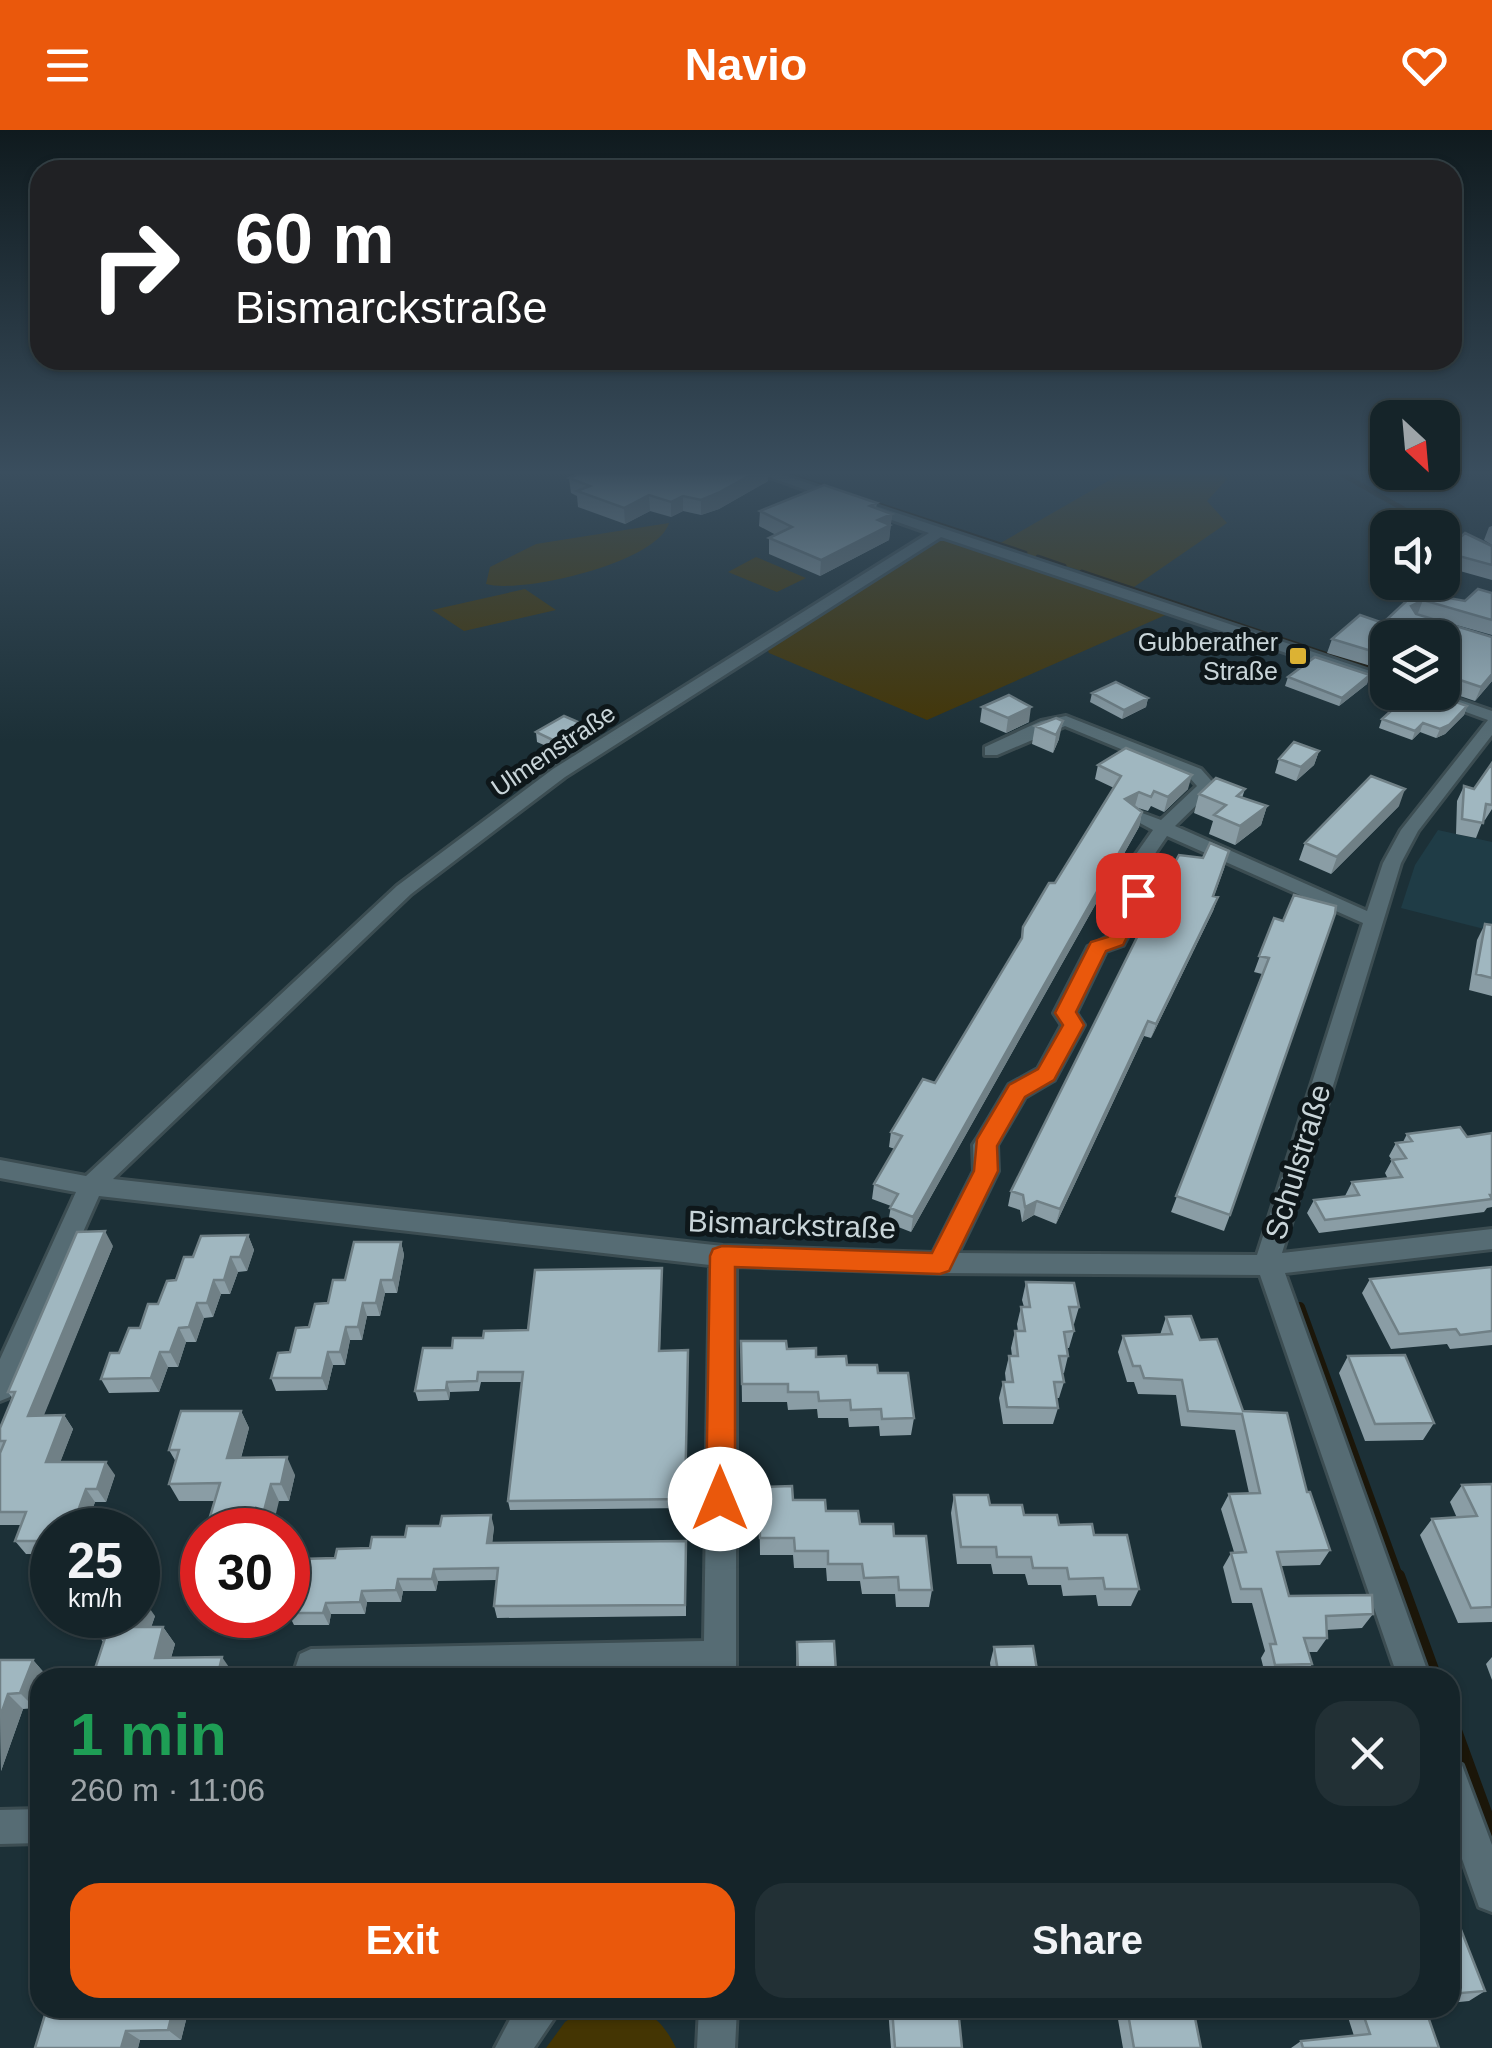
<!DOCTYPE html>
<meta charset="utf-8">
<style>
body{margin:0;font-family:Helvetica,sans-serif;background:#223035;color:#f1f3f6;height:100vh;display:flex;flex-direction:column;font-size:38px;white-space:nowrap}
*{box-sizing:border-box;margin:0}
p{font-size:32px;color:#9da4a8}
.icon{flex:none;width:55px;height:55px;fill:none;stroke:currentColor;stroke-width:2;stroke-linecap:round;stroke-linejoin:round}
.map{position:relative;flex:1;overflow:hidden}
.side{position:absolute;left:30px;top:1538px;width:1430px;height:350px;display:flex;flex-direction:column;background:#152429;border-radius:30px;box-shadow:0 2px 8px #0004,0 0 0 2px #344146}
.side>*{flex:none}
.top-card{position:absolute;left:30px;top:30px;width:1432px;height:210px;border-radius:30px;box-shadow:0 2px 8px #0004,0 0 0 2px #344146;background:#202124;color:#fff;overflow:hidden}
.needle{width:65px;rotate:154deg}
.buttons{position:absolute;left:1370px;top:270px;display:grid;gap:20px}
.buttons a{display:grid;place-items:center;width:90px;height:90px;border-radius:20px;background:#152429;box-shadow:0 2px 8px #0004,0 0 0 2px #344146;font-size:50px}
.speed{position:absolute;left:30px;top:1378px;display:flex;gap:20px;font-size:50px;font-weight:700;text-align:center}
.speed>*{display:grid;place-content:center;width:130px;height:130px;border-radius:50%;background:#152429;box-shadow:0 2px 8px #0004,0 0 0 2px #344146;line-height:1}
.speed small{font-size:25px;font-weight:400}
.speed .limit{border:15px solid #d22;background:#fff;color:#111}
.pin{position:absolute;display:grid;place-items:center;width:85px;height:85px;color:#fff;margin:-42px;border-radius:20px;box-shadow:0 5px 15px #0006}
.me{position:absolute;width:110px;margin:-55px;rotate:0deg;stroke-linejoin:round;filter:drop-shadow(0 0 8px #0008)}
.turn{display:flex;align-items:center;gap:35px;height:210px;padding:0 40px;font-size:45px}
.turn .icon{width:130px;height:130px;stroke-width:2.5}
.turn b{display:block;font-size:70px;line-height:85px}
.round{display:grid;place-items:center;flex:none;width:105px;height:105px;border-radius:30px;background:#223035}
.head{display:flex;align-items:center;justify-content:space-between;height:170px;padding:0 40px}
h1{font-size:60px;font-weight:700;line-height:75px;color:#1e9e55}
.button{display:flex;gap:20px;margin-top:auto;padding:20px 40px}
.button a{flex:1;height:115px;border-radius:30px;background:#ea580c;color:#fff;font-size:40px;font-weight:700;line-height:115px;text-align:center}
.button a+a{background:#223035;color:#f1f3f6}
header{display:flex;justify-content:space-between;align-items:center;height:130px;padding:0 40px;background:#ea580c;color:#fff;font-size:45px;font-weight:700}
.map>svg:first-child{display:block}
.built{fill:#1f3c46}
.green{fill:#443503}
.lines{fill:none;stroke-linecap:round;stroke-linejoin:round}
.stream-far3{stroke:#1b1609;stroke-width:5}
.stream-far2{stroke:#1b1609;stroke-width:6}
.stream-far1{stroke:#1b1609;stroke-width:10}
.stream{stroke:#1b1609;stroke-width:14}
.minor-casing{stroke:#3c4d52;stroke-width:6}
.minor{fill:#566c74;fill-rule:evenodd}
.wall{fill:#8a9da5}
.shaded-wall{fill:#708086}
.building{fill:#a0b7c0;stroke:#708086;stroke-width:2.5}
.route{fill:#ea580c;stroke:#983908;stroke-width:2.5}
.poi-dot{fill:#dcb233;stroke:#0e171a;stroke-width:4}
.labels{text-anchor:middle;stroke-width:10;stroke-linejoin:round;paint-order:stroke}
.far-poi-label{font-size:25px;fill:#c9d5d9;stroke:#0e171a;text-anchor:end}
.far-street-label{font-size:25px;fill:#c9d5d9;stroke:#0e171a}
.street-label{font-size:30px;fill:#c9d5d9;stroke:#0e171a}
</style>
<header><svg class="icon" aria-label="menu" viewBox="0 0 24 24"><path d="M4 6h16M4 12h16M4 18h16"/></svg>Navio<svg class="icon" aria-label="heart" viewBox="0 0 24 24"><path d="M12 20l-8-8c-3-5 5-10 8-4 3-6 11-1 8 4z"/></svg></header>
<div class="map">
<svg width="1492" height="1918" viewBox="0 0 1492 1918">
<rect width="100%" height="100%" fill="#1c3037"/>
<path class="built" d="M1438,700L1492,712V801L1401,778L1415,735Z"/>
<path class="green" d="M1122,343H1215L1228,348L1207,371L1227,393L1134,457L997,415Z
M669,393C657,433 522,464 486,454L490,437L536,414Z
M946,406L1170,483L927,590L769,523L766,516L933,411Z
M756,427L806,448L777,462L728,442Z
M525,459L556,480L464,501L432,480Z
M585,1878C631,1877 653,1871 676,1918H546L565,1892Z"/>
<g class="lines">
<path class="stream-far3" d="M782,343L1025,423
M1340,343L1437,398
M1442,400L1466,414
M1038,427L1064,436
M1082,442L1358,535"/>
<path class="stream-far2" d="M1351,532L1388,545"/>
<path class="stream-far1" d="M1300,1177L1399,1449"/>
<path class="stream" d="M1398,1446L1435,1548
M1450,1587L1492,1702"/>
<defs>
<path id="minor" d="M758,343H777L1388,547V557L941,407L565,647L411,764L113,1049L723,1116L933,1123L974,1041L973,1015L977,1009L1009,955L1038,939L1062,895L1054,883L1088,817L1108,807L1129,766L1115,754L1153,700L1125,685L1134,680L1161,690L1197,656L1189,647L1065,596L997,625H985V617L1041,591L1066,586L1201,639L1216,656L1175,696L1367,781L1383,733L1401,700L1488,590L1411,562H1437L1492,581V605L1418,701L1401,733L1282,1123L1492,1099V1119L1285,1143L1430,1548H1398L1260,1145L940,1143L736,1136V1548H704V1543L292,1548L300,1524L311,1519L704,1511L710,1135L99,1066L10,1267L0,1271V1229L76,1062L0,1048V1030L86,1046L397,756L553,639L929,403ZM1167,706L1363,793L1257,1125L958,1123L998,1041L997,1015L1025,967L1054,950L1084,895L1076,883L1106,821L1123,815L1149,765L1135,753Z
M1450,1630L1462,1635L1492,1715V1782L1479,1777L1450,1695Z
M40,1679V1713L0,1714V1680Z
M516,1878H561L534,1918H495Z
M699,1878H737L735,1918H697Z"/>
</defs>
<use href="#minor" class="minor-casing"/>
<use href="#minor" class="minor"/>
</g>
<path class="wall" d="M580,343H768V351L719,379L701,385L683,381L671,387L650,381L625,394L578,377L577,366L571,363L569,348Z
M877,373L876,378L892,384L889,410L820,446L769,424V408L776,405L759,396L760,381Z
M1492,396V415L1484,410L1489,397Z
M1492,416V450L1442,436L1444,422Z
M1416,462L1465,471L1492,463V505L1417,484L1492,551L1475,571L1442,560V508H1388V541L1327,523L1332,509L1383,493Z
M1288,547L1367,554L1339,576L1285,556Z
M1092,563L1148,568L1146,577L1122,589L1090,572Z
M1467,576L1464,585L1445,604L1436,608L1420,602L1412,610L1379,598L1382,589Z
M982,577L1029,592L1006,603L980,592Z
M1056,588L1059,609L1053,623L1032,614L1035,596Z
M536,602L593,607L560,622L537,612Z
M1319,621L1314,635L1296,651L1275,643L1279,629Z
M1492,633V679L1485,690H1483L1476,708L1456,704L1457,671L1464,656L1474,659Z
M1098,635L1188,659L1164,682L1151,676L1148,681L1135,677L1142,682L1139,697L911,1102L888,1093L891,1076L872,1069L874,1054L895,1019L889,1017L891,1002L935,953L1114,658L1095,649Z
M1245,659L1242,668L1267,676L1261,695L1235,715L1209,704L1213,691L1194,683L1199,664Z
M1399,676L1331,744L1299,730L1305,713Z
M1225,736L1214,766L1218,767L1213,781L1151,908L1144,906L1056,1094L1034,1085L1022,1092L1020,1080L1008,1076L1011,1061Z
M1274,788L1230,1085L1224,1101L1171,1082L1262,844L1254,842Z
M1485,794L1492,795V866L1469,860L1477,810Z
M1492,1003V1077L1487,1078L1484,1082L1319,1103L1307,1083L1314,1070L1345,1066L1352,1052L1388,1049L1385,1043L1392,1030L1389,1026L1396,1013L1403,1012L1407,1004L1467,1007Z
M248,1105L254,1120L247,1141L238,1142L230,1164H221L213,1187L204,1188L196,1212H186L178,1237H168L159,1262L109,1263L101,1249L193,1127Z
M401,1112L404,1125L397,1163H385L380,1186H367L362,1210H350L345,1235H333L327,1260L276,1261L271,1248L345,1150Z
M113,1116L43,1286L64,1285L73,1299L60,1332L115,1345L106,1372H95L85,1400H52V1424H26L15,1411L21,1395H0V1298L13,1269L8,1262Z
M1492,1137V1215L1450,1219L1447,1214L1391,1219L1362,1163L1370,1149Z
M662,1149L660,1221L688,1230L686,1378L510,1380L508,1371L522,1252H481L479,1261L450,1262L449,1270L418,1271L415,1261L452,1218L483,1208L528,1200Z
M1026,1152L1079,1177L1074,1194H1072L1074,1201L1069,1218H1067L1068,1226L1064,1243H1062L1064,1252L1059,1268H1057L1058,1278L1053,1294H1003L999,1268L1003,1252H1006L1005,1243L1009,1226H1012L1011,1218L1015,1201H1018L1017,1194L1021,1177H1024L1022,1170Z
M1166,1187L1200,1210L1243,1281L1307,1362L1330,1420L1320,1435L1281,1436L1289,1466L1373,1484L1362,1498L1326,1500L1327,1508L1317,1522H1308L1312,1534L1303,1548H1266L1261,1528L1265,1521L1252,1473H1232L1223,1437L1231,1423L1234,1422L1221,1379L1229,1364L1249,1363L1235,1300L1181,1296L1176,1265L1138,1264L1134,1252H1127L1118,1222L1123,1206L1160,1205Z
M741,1211L787,1219L878,1243L914,1288L911,1305L880,1306L879,1296L849,1297L848,1288H818L817,1279L788,1280L787,1272H742Z
M1348,1226L1434,1293L1423,1310L1365,1311L1339,1243Z
M241,1281L249,1298L241,1328L295,1345L289,1371H179L169,1354L176,1332L169,1320Z
M1492,1354V1492L1458,1493L1420,1405L1432,1389L1457,1388L1450,1372L1462,1355Z
M759,1357L860,1394L932,1460L929,1477H896L895,1464H862L860,1451H827L826,1438H794L793,1425H760Z
M954,1365L1094,1405L1139,1459L1131,1476H1098L1096,1465L1063,1466L1061,1455H1028L1025,1444H993L991,1434H957L951,1383Z
M494,1397L492,1413L686,1411V1486L497,1488L494,1476L497,1450L438,1451L436,1461H403L401,1472H367L365,1484H331L329,1495H294L288,1483L335,1428L370,1418Z
M155,1486L151,1497H163L175,1514L171,1528L233,1543L231,1548H92L104,1513L95,1502Z
M797,1512L836,1542L867,1548H796Z
M994,1517L1038,1546L1068,1548H992L990,1533Z
M1492,1527V1550L1486,1534Z
M0,1530H33L46,1545L45,1548H40V1563L35,1578L23,1579L1,1641Z
M1450,1783L1485,1861L1469,1871L1450,1873Z
M47,1878H229L227,1889L186,1890L181,1910H140L138,1918H35Z
M888,1878H958L962,1918H891Z
M1116,1878H1193L1201,1918H1123Z
M1351,1878H1425L1439,1918H1291L1301,1911L1354,1906L1346,1881Z"/>
<path class="shaded-wall" d="M754,343H768V351L719,379L701,385V370Z
M649,365L650,381L625,394L624,378Z
M683,366V381L671,387V372Z
M892,384L889,410L820,446L821,430L878,390Z
M1423,470L1418,483L1406,490L1411,476Z
M1492,544V551L1475,571L1481,557Z
M1370,545L1367,554L1339,576L1342,568Z
M1148,568L1146,577L1122,589L1124,580Z
M1467,576L1464,585L1445,604L1436,608L1440,599Z
M1031,577L1029,592L1006,603L1008,588Z
M1063,591L1059,609L1053,623L1056,605Z
M1423,593L1420,602L1412,610L1415,601Z
M592,598L593,607L560,622L559,613Z
M1319,621L1314,635L1296,651L1301,637Z
M1192,645L1188,659L1164,682L1168,667Z
M1405,659L1399,676L1331,744L1337,727Z
M1139,662L1135,676L1125,669Z
M1267,676L1261,695L1235,715L1240,696Z
M1142,682L1139,697L911,1102L913,1087Z
M1218,767L1213,781L1151,908L1156,894Z
M1148,891L1144,906L1056,1094L1060,1079Z
M1037,1071L1034,1085L1022,1092L1025,1077Z
M105,1101L113,1116L38,1300L28,1286Z
M248,1105L254,1120L247,1141L240,1127Z
M401,1112L404,1125L397,1163L393,1150Z
M231,1127L238,1142L230,1164L224,1150Z
M214,1150L221,1164L213,1187L207,1173Z
M381,1150L385,1163L380,1186L376,1173Z
M197,1173L204,1188L196,1212L189,1197Z
M363,1173L367,1186L362,1210L358,1197Z
M346,1197L350,1210L345,1235L340,1222Z
M179,1198L186,1212L178,1237L170,1222Z
M160,1222L168,1237L159,1262L151,1248Z
M328,1222L333,1235L327,1260L322,1248Z
M447,1252L450,1262L449,1270L446,1260Z
M241,1281L249,1298L236,1345L227,1328Z
M64,1285L73,1299L55,1346L46,1332Z
M287,1327L295,1345L289,1371L281,1354Z
M106,1332L115,1345L106,1372L97,1359Z
M271,1354L279,1371L272,1400H259Z
M86,1359L95,1372L85,1400H71Z
M491,1385L494,1397L491,1425L487,1413Z
M434,1439L438,1451L436,1461L432,1449Z
M398,1449L403,1461L401,1472L396,1460Z
M362,1461L367,1472L365,1484L360,1472Z
M143,1469L155,1486L146,1513L134,1497Z
M326,1473L331,1484L329,1495L323,1483Z
M163,1497L175,1514L166,1544L155,1528Z
M222,1527L233,1543L231,1548H217Z
M33,1530L46,1545L45,1548H40V1563L35,1578L20,1563Z
M8,1564L23,1579L1,1641L0,1587Z
M215,1878H229L227,1889L215,1879Z
M173,1880L186,1890L181,1910L168,1900Z
M126,1901L140,1910L138,1918H121Z"/>
<path class="building" d="M580,343H754L718,363L701,370L683,366L671,372L649,365L624,378L577,361L590,356L569,348Z
M824,355L877,373L870,376L892,384L878,390L890,395L821,430L769,408L792,397L760,381Z
M1465,403L1492,416V435L1444,422Z
M1478,459L1492,463V490L1423,470L1411,476L1416,484L1492,507V544L1481,557L1442,544V508H1388V526L1332,509L1360,485L1383,493L1416,462L1465,471Z
M1315,527L1370,545L1342,568L1288,547Z
M1116,552L1148,568L1124,580L1092,563Z
M1412,562H1429L1467,576L1449,595L1440,599L1423,593L1415,601L1382,589Z
M1009,565L1031,577L1008,588L982,577Z
M564,586L592,598L559,613L536,602Z
M1056,588L1063,591L1056,605L1035,596Z
M1294,612L1319,621L1301,637L1279,629Z
M1126,618L1192,645L1168,667L1154,661L1151,667L1139,662L1125,669L1142,682L913,1087L890,1078L898,1064L874,1054L902,1006L891,1002L923,949L935,953L1022,808L1023,797L1049,753H1055L1121,646L1098,635Z
M1492,633V675L1486,674L1483,693L1462,689L1464,656L1474,659Z
M1371,646L1405,659L1337,727L1305,713Z
M1216,648L1245,659L1237,666L1267,676L1240,696L1214,685L1226,675L1199,664Z
M1210,713L1229,721L1213,766L1218,767L1156,894L1148,891L1060,1079L1037,1071L1025,1077L1023,1065L1011,1061L1166,749L1179,725L1203,728Z
M1294,765L1336,776L1335,784L1230,1085L1176,1066L1269,828L1259,826L1274,788L1283,791Z
M1485,794L1492,795V848L1476,844Z
M1460,997L1467,1007L1492,1003V1065H1490L1492,1069L1325,1090L1314,1070L1359,1065L1352,1052L1402,1047L1392,1030L1406,1028L1396,1013L1412,1011L1407,1004Z
M105,1101L28,1286L64,1285L46,1332H106L97,1359H86L71,1400H52V1411H15L26,1382H0V1323L5,1311H0V1298L15,1262H8L77,1102Z
M248,1105L240,1127H231L224,1150H214L207,1173H197L189,1197L179,1198L170,1222H160L151,1248L101,1249L110,1223H119L129,1198H140L148,1174H158L167,1151L176,1150L184,1127H193L201,1106Z
M354,1112H401L393,1150H381L376,1173H363L358,1197H346L340,1222H328L322,1248H271L278,1223L290,1222L296,1198L309,1197L315,1174L328,1173L333,1150H345Z
M1492,1137V1201L1460,1205L1456,1199L1399,1204L1370,1149Z
M662,1138L659,1221L688,1220L685,1369L508,1371L523,1242H478L477,1251L447,1252L446,1260L415,1261L423,1218H452L453,1208H483L484,1201L528,1200L535,1140Z
M1026,1152L1074,1153L1079,1177H1069L1074,1201L1064,1202L1068,1226H1059L1064,1252H1054L1058,1278L1007,1277L1003,1252H1013L1009,1226H1018L1015,1201H1025L1021,1177H1030Z
M1191,1186L1200,1210L1217,1209L1243,1281L1287,1283L1307,1362H1310L1330,1420L1277,1422L1289,1466L1372,1465L1373,1484L1326,1486L1327,1508H1304L1312,1534L1275,1535L1270,1514H1276L1261,1459H1241L1231,1423L1246,1422L1229,1364L1260,1363L1242,1284L1188,1281L1182,1250L1144,1248L1140,1236H1133L1123,1206L1172,1204L1166,1187Z
M741,1211H786L787,1219L816,1218V1227L846,1226L847,1235H877L878,1243H908L914,1288L882,1289L881,1279L851,1280L850,1270L819,1271L818,1262H788V1254H742Z
M1405,1225L1434,1293L1375,1294L1348,1226Z
M181,1281H241L227,1328L287,1327L281,1354H271L259,1400H206L220,1353L169,1354L179,1320H169Z
M1492,1354V1477L1471,1478L1432,1389L1477,1386L1462,1355Z
M792,1356L793,1370H825L826,1381H858L860,1394H893L894,1406H926L932,1460H899L898,1447L864,1448L862,1434H828V1421H795L794,1408H760L759,1357Z
M954,1365H988L990,1375H1022L1024,1385H1057L1059,1395L1092,1394L1094,1405H1127L1139,1459H1105L1103,1448L1069,1449L1067,1438H1033L1031,1427H997L996,1417H961Z
M491,1385L487,1413L686,1411L685,1475L494,1476L498,1438L434,1439L432,1449H398L396,1460L362,1461L360,1472L326,1473L323,1483H288L301,1429L335,1428L337,1419L370,1418L372,1407H405L407,1396H440L442,1386Z
M138,1469H143L134,1497H163L155,1528L222,1527L217,1548H92L107,1502H95L100,1485H138Z
M834,1511L836,1542L866,1541L867,1548H810V1544H798L797,1512Z
M1033,1516L1038,1546L1067,1545L1068,1548H999L994,1517Z
M0,1530H33L20,1563L8,1564L0,1587Z
M1454,1782L1485,1861L1450,1864V1783Z
M47,1878H215V1879L173,1880L168,1900L126,1901L121,1918H35Z
M892,1878H958L962,1918H895Z
M1127,1878H1193L1201,1918H1134Z
M1361,1878H1425L1439,1918H1303L1301,1911L1370,1904Z"/>
<linearGradient id="sky" x2="0" y2="1"><stop stop-color="#0f1a1e"/><stop offset="0.56" stop-color="#3a4e5e"/><stop offset="1" stop-color="#3a4e5e" stop-opacity="0"/></linearGradient>
<rect width="1492" height="612" fill="url(#sky)"/>
<path class="route" d="M1138,759L1148,765L1123,815L1106,821L1076,882L1084,895L1054,950L1025,967L997,1016L998,1041L949,1141L940,1144L735,1137V1369L731,1379L720,1383L710,1379L706,1369L710,1126L713,1119L722,1116L932,1123L974,1041L977,1009L1009,955L1038,939L1063,895L1055,883L1091,812L1108,807L1129,765Z"/>
<rect class="poi-dot" x="1288" y="516" width="20" height="20" rx="5"/>
<g class="labels">
<g class="far-poi-label">
<text x="1278" y="521">Gubberather<tspan x="1278" dy="29">Straße</tspan></text>
</g>
<g class="far-street-label">
<text transform="translate(553 620) rotate(-34)" y="9">Ulmenstraße</text>
</g>
<g class="street-label">
<text transform="translate(1298 1032) rotate(-73)" y="10">Schulstraße</text>
<text transform="translate(792 1095) rotate(2)" y="10">Bismarckstraße</text>
</g>
</g>
</svg>
<div class="buttons">
<a><svg class="needle" viewBox="-14 -14 28 28"><path d="M0-13l5 13h-10z" fill="#e53935"/><path d="M0 13l5-13h-10z" fill="#9da4a8"/></svg></a>
<a><svg class="icon" aria-label="sound" viewBox="0 0 24 24"><path d="M4 9h4l5-4v14l-5-4H4zM17 9q2 3 0 6"/></svg></a>
<a><svg class="icon" aria-label="layers" viewBox="0 0 24 24"><path d="M12 4l9 5-9 5-9-5zM3 14l9 5 9-5"/></svg></a>
</div>
<div class="speed"><div>25<small>km/h</small></div><div class="limit">30</div></div>
<div class="pin" style="left:1138px;top:765px;background:#d93025"><svg class="icon" aria-label="arrive" viewBox="0 0 24 24"><path d="M6 21V4h12l-3 4 3 4H6"/></svg></div>
<svg class="me" style="left:720px;top:1369px" viewBox="-20 -20 40 40"><circle r="19" fill="#fff"/><path d="M0-13L10 11 0 6-10 11z" fill="#ea580c"/></svg>
<div class="top-card">
<div class="turn"><svg class="icon" aria-label="right" viewBox="0 0 24 24"><path d="M7 20v-9h11M14 6l5 5-5 5"/></svg><div><b>60 m</b>Bismarckstraße</div></div>
</div>
<section class="side">
<div class="head"><div><h1>1 min</h1><p>260 m · 11:06</p></div><a class="round"><svg class="icon" aria-label="close" viewBox="0 0 24 24"><path d="M6 6l12 12M18 6L6 18"/></svg></a></div>
<div class="button"><a>Exit</a><a>Share</a></div>
</section>
</div>
